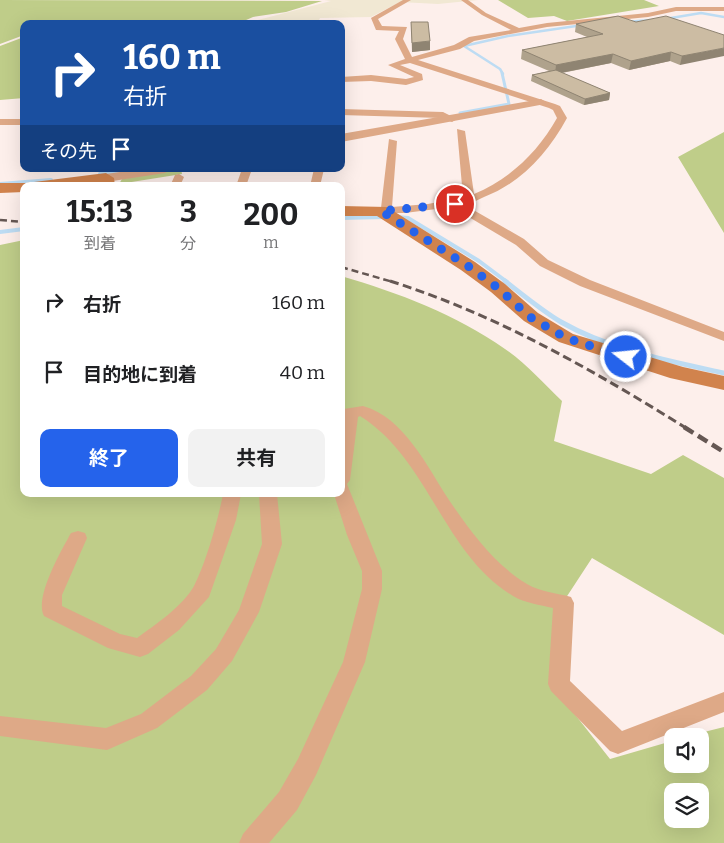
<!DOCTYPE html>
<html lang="ja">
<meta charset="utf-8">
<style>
body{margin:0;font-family:Bitter,"Noto Sans JP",serif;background:#f2f2f2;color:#202124;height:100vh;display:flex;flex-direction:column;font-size:19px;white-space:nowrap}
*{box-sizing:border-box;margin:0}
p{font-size:16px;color:#757577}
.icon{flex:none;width:28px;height:28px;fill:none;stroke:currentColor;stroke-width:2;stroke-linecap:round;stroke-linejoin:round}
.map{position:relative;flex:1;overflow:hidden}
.sheet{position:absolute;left:20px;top:182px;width:325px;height:315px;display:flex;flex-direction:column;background:#fff;border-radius:10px;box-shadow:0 5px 20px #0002}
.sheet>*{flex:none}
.top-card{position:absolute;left:20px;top:20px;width:325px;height:152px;border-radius:10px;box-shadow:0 5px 20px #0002;background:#1a4fa0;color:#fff;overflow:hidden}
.fabs{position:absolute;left:664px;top:728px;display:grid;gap:10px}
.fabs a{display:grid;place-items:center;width:45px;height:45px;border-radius:10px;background:#fff;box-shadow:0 5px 20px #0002;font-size:25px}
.pin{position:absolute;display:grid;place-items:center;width:42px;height:42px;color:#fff;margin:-21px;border:2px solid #fff;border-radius:50%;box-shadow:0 1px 5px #0007}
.me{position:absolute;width:55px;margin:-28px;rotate:286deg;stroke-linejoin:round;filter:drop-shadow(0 0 4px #0008)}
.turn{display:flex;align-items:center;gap:18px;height:105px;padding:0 20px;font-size:22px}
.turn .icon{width:65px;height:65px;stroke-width:2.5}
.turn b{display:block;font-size:35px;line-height:42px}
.then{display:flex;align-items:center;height:48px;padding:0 20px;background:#0003;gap:10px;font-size:19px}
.eta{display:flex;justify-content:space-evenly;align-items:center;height:85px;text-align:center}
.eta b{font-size:30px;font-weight:700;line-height:35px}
.button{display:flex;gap:10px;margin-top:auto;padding:10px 20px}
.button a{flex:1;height:58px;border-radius:10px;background:#2563eb;color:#fff;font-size:20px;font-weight:700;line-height:58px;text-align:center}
.button a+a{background:#f2f2f2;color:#202124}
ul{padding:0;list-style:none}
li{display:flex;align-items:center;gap:15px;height:70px;padding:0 20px}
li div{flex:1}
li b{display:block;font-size:19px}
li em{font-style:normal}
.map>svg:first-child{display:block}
.education{fill:#f1e8d3}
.green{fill:#bfcd89;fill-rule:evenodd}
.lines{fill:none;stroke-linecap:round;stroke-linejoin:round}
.stream-far3{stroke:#bddcf3;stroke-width:2.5}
.stream-far2{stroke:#bddcf3;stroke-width:3}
.stream-far1{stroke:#bddcf3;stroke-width:4}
.stream{stroke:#bddcf3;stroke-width:5}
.minor{fill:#dea987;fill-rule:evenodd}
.tertiary{fill:#dea987;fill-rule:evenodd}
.secondary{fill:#d1834d;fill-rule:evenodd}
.rail-far2{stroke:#655753;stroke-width:2.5;stroke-dasharray:7 4;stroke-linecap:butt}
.rail-far1{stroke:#655753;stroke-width:3;stroke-dasharray:9 4.5;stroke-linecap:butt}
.rail{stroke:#655753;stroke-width:4.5;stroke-dasharray:11 5.5;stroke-linecap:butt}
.wall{fill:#afa28c}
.shaded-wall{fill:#8f8472}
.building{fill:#ccbca3;stroke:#8f8472}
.route{stroke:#2563eb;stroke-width:9;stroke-dasharray:0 16.2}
</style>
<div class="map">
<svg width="724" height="843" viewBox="0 0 724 843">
<rect width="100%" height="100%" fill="#fdefeb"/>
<path class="education" d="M324,0H478L438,4L400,2L371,17L320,18L317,24H242L331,1Z"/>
<path class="green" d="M0,0L322,1L286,12L253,17L237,24H24V35L0,44Z
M498,0H644L659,6L567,21L554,16L528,18Z
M24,37V98L0,100V46Z
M724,132V233L678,157Z
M181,169L182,174L119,184L122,179Z
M24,240V494H341V276C399,293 455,314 505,349C526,363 544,384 562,401L554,441L651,474L683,455L724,478V635L592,558L558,610L555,689L610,759L672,741V764H700V736H688L724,727V843H0V245ZM672,791H700V819H672Z"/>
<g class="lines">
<path class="stream-far3" d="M665,19L701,13L724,17
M627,22L650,20
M503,74L500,69L464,46L508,36L583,25"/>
<path class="stream-far2" d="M460,113L509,104L502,73"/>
<path class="stream-far1" d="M100,174L135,169
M0,184L51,180
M397,217L408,218L479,261L507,282
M341,218L385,217
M0,232L24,229"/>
<path class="stream" d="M505,281C523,295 541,310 561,322C610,350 669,361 724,373"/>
<path class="minor" d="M403,0H411L378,19L382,26L407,27L403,39L412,57L454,45L469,37L511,30L482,15L461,0H468L486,13L519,28L547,23L648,13L676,7H724V11H676L648,17L547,27L474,41L460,49L418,60L555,104L560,106L567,118C548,153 521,183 484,197C475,201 472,204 463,204L524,239L548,260L590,280L724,332V341L580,286L540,266L516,245L452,207L405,213H377L375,211L381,208L389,139L397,141L392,207L428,204L463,197L457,129L465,131L474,194C510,179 538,152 557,118L553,110L549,108L410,63L400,65L422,74L423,80L406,85L371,81L341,82V77L371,75L406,79L414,77L388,65L405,59L395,39L399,31L376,30L371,18Z
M341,109L443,112L457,119L452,122L441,118L341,115Z
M0,119H24V125H0Z
M242,169H252L246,186H236Z
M314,169H324L320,186H310Z
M179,174L184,177L180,186H170L175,175Z
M363,406C404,417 428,468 449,500C470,531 495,565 527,584C540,592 557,593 571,597L574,603L570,681L622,731L724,692V712L618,754L610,751L551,691L548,684L553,608C540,605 525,603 513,596C443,554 429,459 360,416L358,417L350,480L347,484L382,571V589L365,662L316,775L297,810L269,843H239L243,834L279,792L298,759L343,662L362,589V571L347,535L334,494H341L342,413L344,409Z
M223,494H241L236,520L209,597L179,630L148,654L140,657L108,648L44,616C34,598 61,551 71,533L78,531L85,533L87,538L62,595V606L120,634L137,638C155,625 183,606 194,586C206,563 218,520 223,494Z
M259,494H277L282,544L259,612L232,661L207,690L157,728L107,750L0,736V716L106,728L141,714L191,676L216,649L239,610L262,544Z"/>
<path class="tertiary" d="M541,99L546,102L545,104L341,142V134Z
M141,169H171L165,173L106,182L99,178L106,174Z"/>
<path class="secondary" d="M106,173L114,178L115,186H99V183L73,186H24V192L0,193V183H26Z
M341,206L387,207L475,262L505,284L538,313L573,334L683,367L724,376V390L670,378L559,342L524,321L491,292L461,270L377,216H341Z"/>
<path class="rail-far2" d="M0,220L24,222
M341,267L393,282"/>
<path class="rail-far1" d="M390,281C495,314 593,370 686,428"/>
<path class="rail" d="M684,427L724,452"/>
</g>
<path class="wall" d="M411,22L430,50L412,52Z
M636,22L724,35L680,65L670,61L629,70L611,63L562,73L610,93L609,100L584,105L531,81L532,75L549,71L521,59L522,50L587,37L575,32L576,24Z"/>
<path class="shaded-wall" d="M430,41V50L412,52V43Z
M724,48V56L680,65L682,56Z
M671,52L670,61L629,70L631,61Z
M613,54L611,63L555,74L556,65Z
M610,93L609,100L584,105L585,99Z"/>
<path class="building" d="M618,16L636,22L666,16L724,35V48L682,56L671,52L631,61L613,54L556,65L522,50L603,34L576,24Z
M411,22H428L430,41L412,43Z
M556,70L610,93L585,99L532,75Z"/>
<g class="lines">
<path class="route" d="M455,204L381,211L468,266L498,288L530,317L566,338L626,357"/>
</g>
</svg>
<div class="fabs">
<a><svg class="icon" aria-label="sound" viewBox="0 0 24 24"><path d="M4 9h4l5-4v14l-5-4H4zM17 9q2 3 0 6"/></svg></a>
<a><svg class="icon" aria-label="layers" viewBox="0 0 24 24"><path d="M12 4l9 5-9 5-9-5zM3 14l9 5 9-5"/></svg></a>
</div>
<div class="pin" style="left:455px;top:204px;background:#d93025"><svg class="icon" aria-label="arrive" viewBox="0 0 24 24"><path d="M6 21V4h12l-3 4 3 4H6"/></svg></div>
<svg class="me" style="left:626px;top:357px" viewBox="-20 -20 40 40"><circle r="17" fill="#2563eb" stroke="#fff" stroke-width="3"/><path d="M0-11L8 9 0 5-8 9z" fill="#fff"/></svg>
<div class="top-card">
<div class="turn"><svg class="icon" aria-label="right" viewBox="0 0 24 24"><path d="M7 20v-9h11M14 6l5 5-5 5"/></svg><div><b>160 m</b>右折</div></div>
<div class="then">その先<svg class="icon" aria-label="arrive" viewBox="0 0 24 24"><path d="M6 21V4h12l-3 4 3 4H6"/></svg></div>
</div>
<section class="sheet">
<div class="eta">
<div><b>15:13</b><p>到着</p></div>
<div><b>3</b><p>分</p></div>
<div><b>200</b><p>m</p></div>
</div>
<ul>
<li><svg class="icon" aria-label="right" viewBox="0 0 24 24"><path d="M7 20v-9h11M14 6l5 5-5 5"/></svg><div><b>右折</b></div><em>160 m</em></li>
<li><svg class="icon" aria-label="arrive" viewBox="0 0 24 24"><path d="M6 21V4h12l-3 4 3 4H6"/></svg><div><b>目的地に到着</b></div><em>40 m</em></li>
</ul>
<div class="button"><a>終了</a><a>共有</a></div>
</section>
</div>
